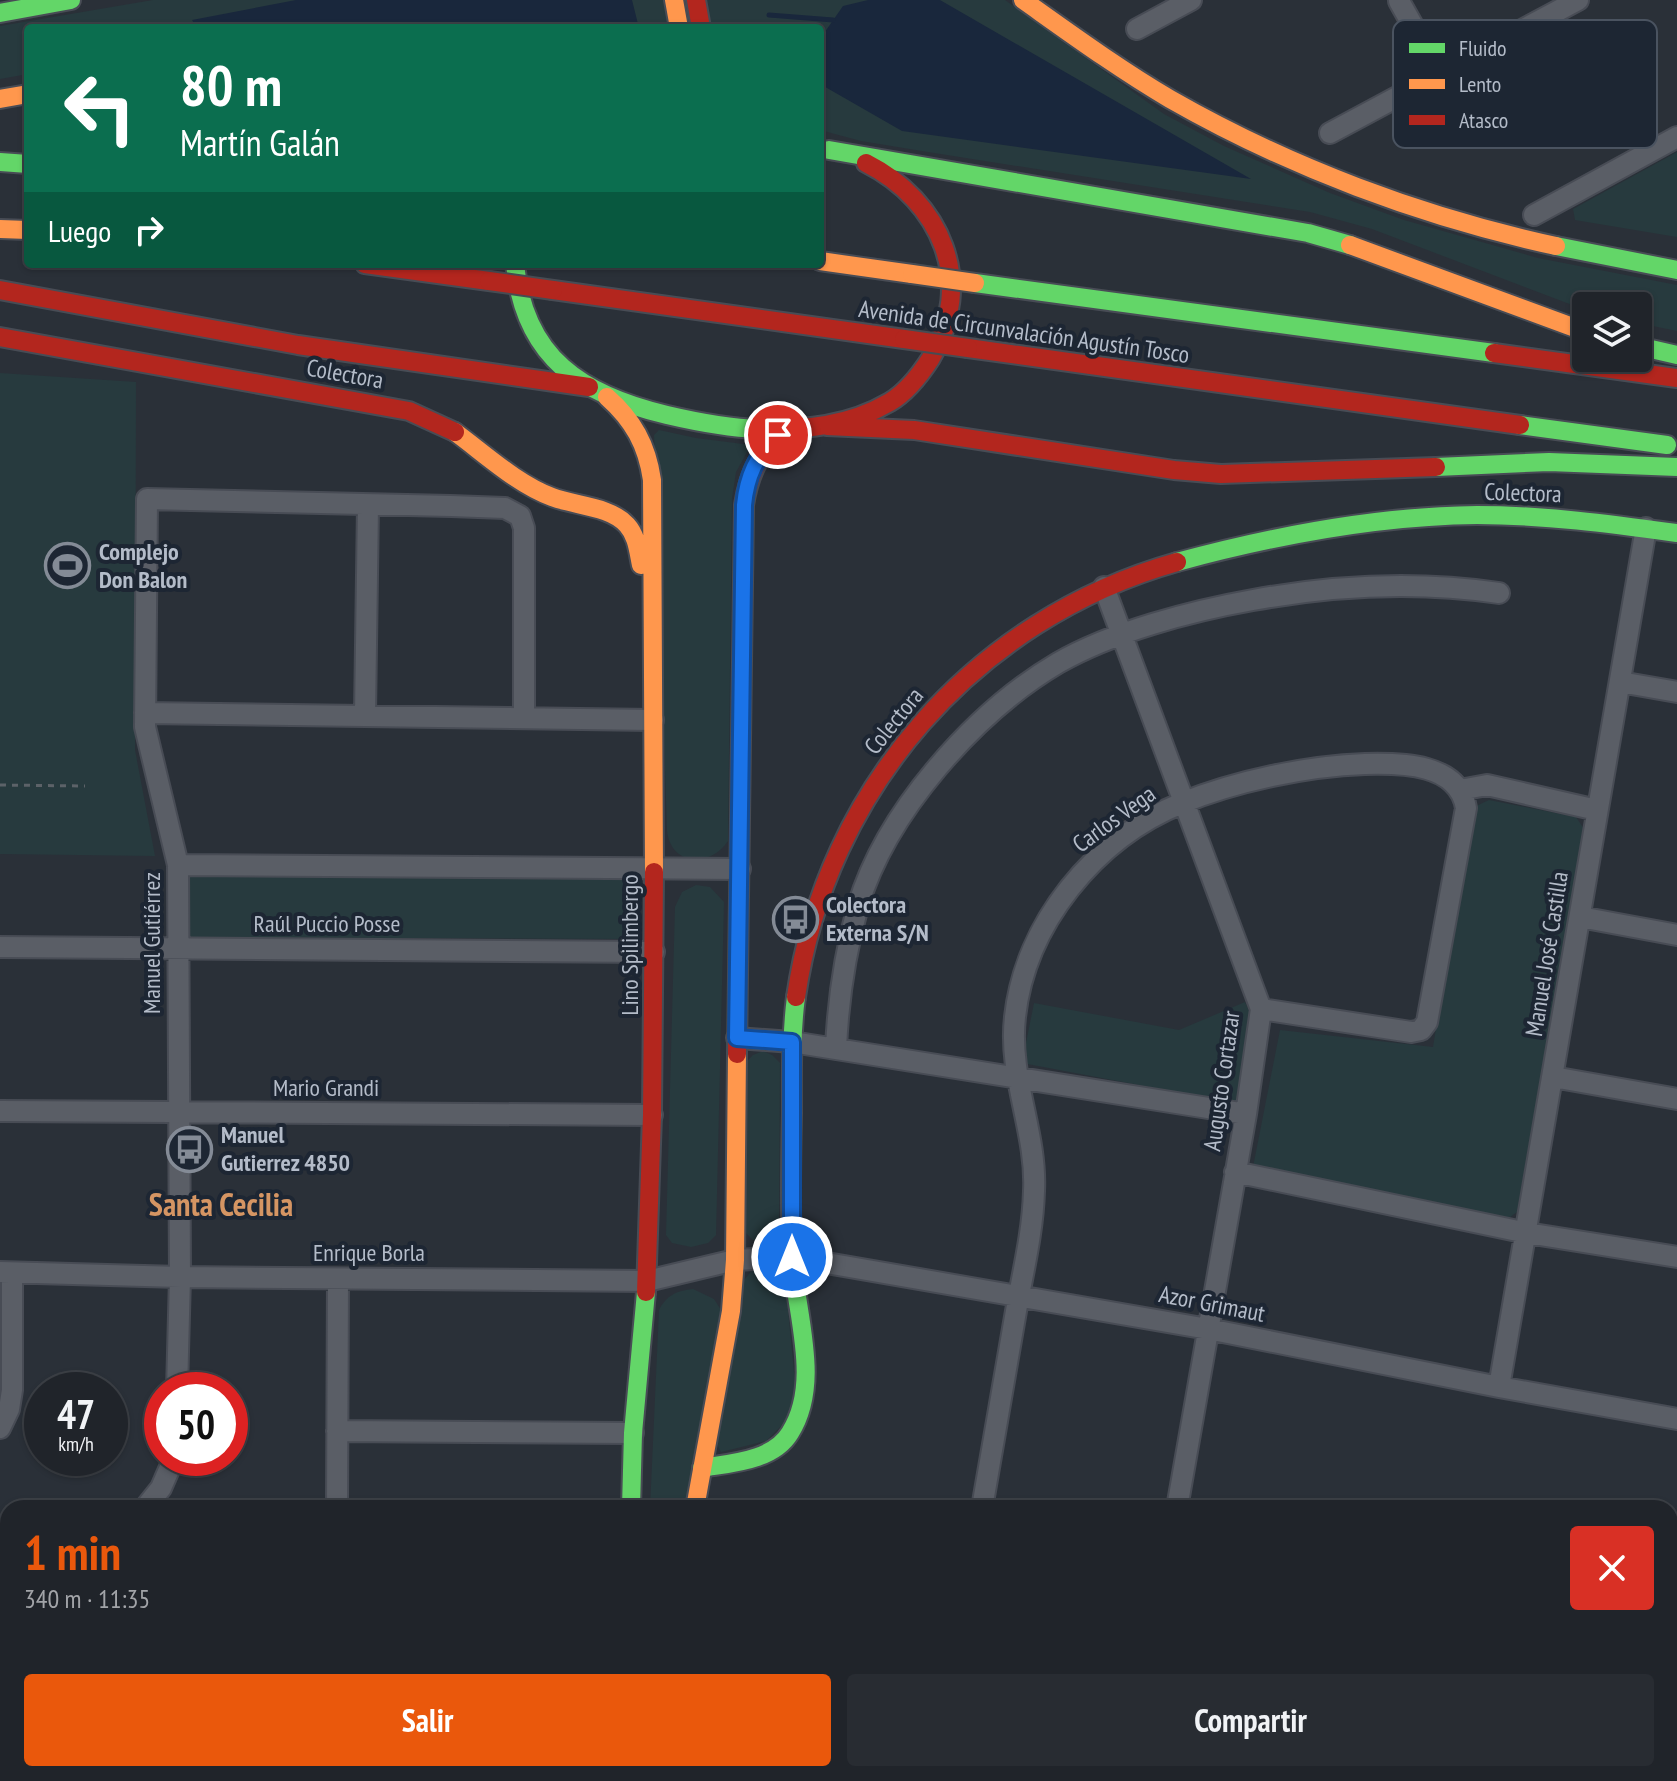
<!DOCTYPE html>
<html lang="es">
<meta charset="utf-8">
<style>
body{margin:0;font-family:"PT Sans Narrow",sans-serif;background:#282c32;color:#f1f3f6;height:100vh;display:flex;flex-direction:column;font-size:30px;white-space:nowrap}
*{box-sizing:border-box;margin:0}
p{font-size:26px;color:#a2a4a8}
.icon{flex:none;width:44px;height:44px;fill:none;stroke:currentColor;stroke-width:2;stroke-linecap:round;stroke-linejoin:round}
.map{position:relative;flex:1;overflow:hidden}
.sheet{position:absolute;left:0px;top:1500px;width:1678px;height:282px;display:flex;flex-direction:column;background:#20242a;border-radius:24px 24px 0 0;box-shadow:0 2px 6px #0004,0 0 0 2px #3d4147}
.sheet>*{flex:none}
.banner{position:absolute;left:24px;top:24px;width:800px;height:244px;border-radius:8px;box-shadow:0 2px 6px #0004,0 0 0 2px #3d4147;background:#0b6e4f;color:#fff;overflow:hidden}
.tools{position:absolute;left:1572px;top:292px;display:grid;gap:16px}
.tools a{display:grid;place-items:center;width:80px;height:80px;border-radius:8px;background:#20242a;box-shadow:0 2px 6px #0004,0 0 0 2px #3d4147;font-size:40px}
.speed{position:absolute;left:24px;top:1372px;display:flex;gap:16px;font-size:40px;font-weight:700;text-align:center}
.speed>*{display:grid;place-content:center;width:104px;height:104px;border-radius:50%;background:#20242a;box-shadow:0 2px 6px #0004,0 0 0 2px #3d4147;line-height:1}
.speed small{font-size:20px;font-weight:400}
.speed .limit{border:12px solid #d22;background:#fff;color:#111}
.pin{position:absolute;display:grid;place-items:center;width:68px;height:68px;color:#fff;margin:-34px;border:4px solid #fff;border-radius:50%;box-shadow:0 2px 8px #0007}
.me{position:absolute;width:88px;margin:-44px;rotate:0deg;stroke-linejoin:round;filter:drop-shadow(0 0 6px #0008)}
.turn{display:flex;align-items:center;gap:28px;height:168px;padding:0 24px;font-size:36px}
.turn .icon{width:104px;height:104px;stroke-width:2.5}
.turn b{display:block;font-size:56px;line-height:68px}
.then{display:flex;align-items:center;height:76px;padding:0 24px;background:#0003;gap:16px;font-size:30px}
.round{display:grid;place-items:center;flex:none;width:84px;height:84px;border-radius:8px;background:#282c32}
.head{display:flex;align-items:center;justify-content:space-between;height:136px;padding:0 24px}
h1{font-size:48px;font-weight:700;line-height:60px;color:#ea580c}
.primary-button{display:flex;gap:16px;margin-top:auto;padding:16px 24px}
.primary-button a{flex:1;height:92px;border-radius:8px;background:#ea580c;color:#fff;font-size:32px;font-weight:700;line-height:92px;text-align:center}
.primary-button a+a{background:#282c32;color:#f1f3f6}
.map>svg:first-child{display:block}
.green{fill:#273a3e}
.water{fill:#19273c}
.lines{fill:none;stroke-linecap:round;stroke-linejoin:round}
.stream{stroke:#19273c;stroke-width:5}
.street-casing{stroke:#484c55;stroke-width:24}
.fast-casing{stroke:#484c55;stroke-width:22}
.slow-casing{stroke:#484c55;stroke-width:22}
.jam-casing{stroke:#484c55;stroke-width:22}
.path{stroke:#5c6268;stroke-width:3;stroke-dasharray:6 6;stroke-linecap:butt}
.street{stroke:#5a5e66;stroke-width:20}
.fast{stroke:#63d668;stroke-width:18}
.slow{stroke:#ff974d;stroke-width:18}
.jam{stroke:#b3261e;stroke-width:18}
.rail-casing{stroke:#595d64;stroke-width:8}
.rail{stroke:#1d2633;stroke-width:5;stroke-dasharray:15;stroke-linecap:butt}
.slow-bridge-casing{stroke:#474c53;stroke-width:22;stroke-linecap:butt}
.jam-bridge-casing{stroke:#474c53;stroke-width:22;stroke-linecap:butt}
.slow-bridge{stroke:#ff974d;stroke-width:18}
.jam-bridge{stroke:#b3261e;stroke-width:18}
.route-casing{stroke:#114b97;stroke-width:20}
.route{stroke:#1a73e8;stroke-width:14}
.labels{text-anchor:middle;stroke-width:8;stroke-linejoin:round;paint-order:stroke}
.street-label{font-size:24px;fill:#b4bcc9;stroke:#1d2633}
.poi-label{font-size:24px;font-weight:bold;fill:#b4bcc9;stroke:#1d2633;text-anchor:start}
.district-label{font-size:32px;font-weight:bold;fill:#d59563;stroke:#1d2633}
.key{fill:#1d2633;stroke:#4a5360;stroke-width:2}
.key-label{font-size:22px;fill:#b4bcc9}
</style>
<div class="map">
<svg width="1677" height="1781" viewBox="0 0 1677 1781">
<rect width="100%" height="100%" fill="#2a3038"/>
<path class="green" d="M153,0H663L668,28H28V74L0,79V26Z
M706,0H1005L1164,114L1224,146L1330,193L1404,220L1538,258L1677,285V331L1638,323V306L1580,308L1372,229L1310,212L928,152L861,141L820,130V28H711Z
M1677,152V237L1575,220L1573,209Z
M0,373L136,382L135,750L155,856L0,854Z
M659,430L696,438L751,445L736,472L732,498L728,841C710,868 671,866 667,831L654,435Z
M1489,800L1576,817L1584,829L1517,1212L1506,1220L1253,1167L1280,1030L1433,1047L1472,808Z
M190,871L636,877L635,939L189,937Z
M696,885L710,887L724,902L716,1235L708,1243L691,1247L672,1243L666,1235L675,907L682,892Z
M1245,1002L1255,1023L1240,1104L1022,1063L1034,1003L1179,1030Z
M763,1051L772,1055L780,1063L779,1235L770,1243L753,1240L745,1232L747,1061L753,1055Z
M754,1268L784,1269L796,1392L787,1420L766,1441L721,1452L717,1444L744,1280Z
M693,1289L714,1299L721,1310L689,1508H650L659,1310C667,1295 676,1291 693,1289Z
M932,1774H1031L1074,1781H931Z"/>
<path class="water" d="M296,0H632L639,28H197L192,20Z
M868,0H940L1251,179L902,131L820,84V39L843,6Z"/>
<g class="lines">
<path class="stream" d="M769,15L833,20"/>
<defs>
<path id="street" d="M1399,1L1440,74
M1137,29L1191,0
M1330,133L1578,0
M1534,215L1677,137
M1104,587L1261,1009L1246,1114L1177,1508
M1620,682L1677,692
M145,713L653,720
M365,715L368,505
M1460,790L1487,785L1597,810
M178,865L740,869
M1580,917L1677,935
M0,947L654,952
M737,1038L792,1042L1246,1114
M836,1049C838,1000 845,953 858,906C886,812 975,712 1058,663C1112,632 1191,611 1253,600C1335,585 1417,581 1499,593
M1553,1077L1677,1099
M0,1111L652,1115
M1235,1172L1527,1233L1677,1257
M0,1272L180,1277L647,1281L735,1260L792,1257L1208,1329L1499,1387L1677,1419
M1499,1387L1646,528
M177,1390L180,1277L178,865L145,727L147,499L451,506L505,508L520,516L524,528V716
M0,1428L9,1409L12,1390V1273
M337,1431L633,1433
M145,1508L161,1488L174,1458
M337,1508L338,1279
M982,1508C993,1442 1005,1377 1016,1311C1023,1272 1033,1231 1034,1191C1037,1132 1008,1077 1015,1017C1025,924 1095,838 1182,803C1236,781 1307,766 1365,764C1401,763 1459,763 1466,808L1427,1022L1421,1030L1411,1032L1261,1009
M1670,1596L1677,1597
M0,1695L8,1684
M1670,1718L1677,1719
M119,1774L128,1781
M368,1774L377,1781
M526,1774V1781
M1085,1774L1123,1781
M1402,1781L1403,1774
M1672,1781L1677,1748"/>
<path id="fast" d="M0,13L71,0
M829,150L1308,233L1350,245
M0,162L28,164
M1556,246L1677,270
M515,264C524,358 582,395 667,415C697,422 728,428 759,429
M975,283L1494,353
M1638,346L1677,355
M1520,425L1667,445
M1436,467L1549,462L1677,467
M1177,562C1273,536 1377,516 1477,515C1544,515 1611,524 1677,533
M702,1468C731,1463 773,1461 790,1433C823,1381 794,1310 792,1253C790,1206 791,1159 792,1113C792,1074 791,1035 796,997
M631,1508L633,1433L646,1292"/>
<path id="slow" d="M674,0L679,28
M1023,0C1071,34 1119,69 1170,99C1289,167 1422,217 1556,246
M0,99L28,94
M0,229L28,230
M1350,245L1586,332
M820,261L912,274
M607,397C633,420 647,445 652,480L654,872
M455,432C485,454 517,484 552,497C575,506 610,506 627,525C637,536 638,551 641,565
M695,1508L731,1311L735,1260L737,1054
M0,1771L13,1781
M626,1774V1781
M685,1774V1781"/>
<path id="jam" d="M696,0L701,28
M365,264L489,281
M0,290L298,345L589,387
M553,290L904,339
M0,337L409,411L455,432
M968,348L1520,425
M1494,353L1677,378
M827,426L914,430L1174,470L1221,474L1436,467
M759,429C805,430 849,426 890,402C907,392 920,375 931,358C976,282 941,201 866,163
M796,997C826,789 975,619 1177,562
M737,1054L744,505C749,473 760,449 788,430
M646,1292L652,1115L654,872"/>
</defs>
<use href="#street" class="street-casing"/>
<use href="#fast" class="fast-casing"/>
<use href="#slow" class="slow-casing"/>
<use href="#jam" class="jam-casing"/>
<path class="path" d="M0,785L85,786
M37,1774L46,1781"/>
<use href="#street" class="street"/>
<use href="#fast" class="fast"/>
<use href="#slow" class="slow"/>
<use href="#jam" class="jam"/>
<defs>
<path id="rail" d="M0,1733L8,1740
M52,1774L61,1781"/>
</defs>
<use href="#rail" class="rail-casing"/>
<use href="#rail" class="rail"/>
<defs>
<path id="slow-bridge" d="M912,274L975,283"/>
<path id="jam-bridge" d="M489,281L553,290
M904,339L968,348"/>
</defs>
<use href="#slow-bridge" class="slow-bridge-casing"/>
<use href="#jam-bridge" class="jam-bridge-casing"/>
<use href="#slow-bridge" class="slow-bridge"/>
<use href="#jam-bridge" class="jam-bridge"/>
</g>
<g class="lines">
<defs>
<path id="route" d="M778,435C756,456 747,476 744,505L737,1038L792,1042V1257"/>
</defs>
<use href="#route" class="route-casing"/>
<use href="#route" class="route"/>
</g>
<defs>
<symbol id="stadium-ring" viewBox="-11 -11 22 22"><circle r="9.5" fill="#1d2633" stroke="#848b96" stroke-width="1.5"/><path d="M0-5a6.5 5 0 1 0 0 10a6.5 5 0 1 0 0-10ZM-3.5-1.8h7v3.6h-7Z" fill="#848b96"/></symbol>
<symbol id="bus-ring" viewBox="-11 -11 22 22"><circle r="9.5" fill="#1d2633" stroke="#848b96" stroke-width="1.5"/><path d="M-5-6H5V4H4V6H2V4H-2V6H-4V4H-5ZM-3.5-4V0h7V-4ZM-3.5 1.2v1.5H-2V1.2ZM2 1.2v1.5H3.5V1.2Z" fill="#848b96"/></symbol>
</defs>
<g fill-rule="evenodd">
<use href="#stadium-ring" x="42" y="540" width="51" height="51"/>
<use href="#bus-ring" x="770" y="894" width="51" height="51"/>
<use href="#bus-ring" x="164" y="1124" width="51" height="51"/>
</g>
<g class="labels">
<g class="street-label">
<text transform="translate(1024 332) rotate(8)" y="8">Avenida de Circunvalación Agustín Tosco</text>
<text transform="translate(345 374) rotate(10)" y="8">Colectora</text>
<text transform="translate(1523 493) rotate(2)" y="8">Colectora</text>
<text transform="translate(894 721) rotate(-51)" y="8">Colectora</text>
<text transform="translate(1114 819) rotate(-36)" y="8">Carlos Vega</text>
<text x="327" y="932">Raúl Puccio Posse</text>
<text transform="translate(152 943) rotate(-90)" y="8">Manuel Gutiérrez</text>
<text transform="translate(630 945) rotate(-90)" y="8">Lino Spilimbergo</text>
<text transform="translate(1547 954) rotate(-81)" y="8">Manuel José Castilla</text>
<text transform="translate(1222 1081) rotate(-82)" y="8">Augusto Cortazar</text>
<text x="326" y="1096">Mario Grandi</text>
<text x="369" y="1261">Enrique Borla</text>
<text transform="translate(1212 1304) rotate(11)" y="8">Azor Grimaut</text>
</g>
<g class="poi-label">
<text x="99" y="560">Complejo<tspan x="99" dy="28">Don Balon</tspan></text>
<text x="826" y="913">Colectora<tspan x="826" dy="28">Externa S/N</tspan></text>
<text x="221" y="1143">Manuel<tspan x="221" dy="28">Gutierrez 4850</tspan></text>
</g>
<g class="district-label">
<text x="221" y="1216">Santa Cecilia</text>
</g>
</g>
<rect x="1393" y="20" width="264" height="128" rx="12" class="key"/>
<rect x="1409" y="43" width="36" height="10" fill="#63d668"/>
<rect x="1409" y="79" width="36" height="10" fill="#ff974d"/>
<rect x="1409" y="115" width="36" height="10" fill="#b3261e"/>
<g class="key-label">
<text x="1459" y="56">Fluido</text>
<text x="1459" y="92">Lento</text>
<text x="1459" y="128">Atasco</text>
</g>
</svg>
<div class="tools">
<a><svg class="icon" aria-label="layers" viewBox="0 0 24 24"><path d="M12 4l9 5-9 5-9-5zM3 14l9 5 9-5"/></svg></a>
</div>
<div class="speed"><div>47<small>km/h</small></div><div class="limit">50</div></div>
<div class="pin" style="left:778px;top:435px;background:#d93025"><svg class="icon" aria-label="arrive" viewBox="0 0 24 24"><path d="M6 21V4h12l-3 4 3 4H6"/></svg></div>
<svg class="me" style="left:792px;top:1257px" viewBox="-20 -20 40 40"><circle r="17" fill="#1a73e8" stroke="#fff" stroke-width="3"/><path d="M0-11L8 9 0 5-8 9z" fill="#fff"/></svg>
<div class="banner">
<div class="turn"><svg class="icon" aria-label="left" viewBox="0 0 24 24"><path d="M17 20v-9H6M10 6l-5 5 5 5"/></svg><div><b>80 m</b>Martín Galán</div></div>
<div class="then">Luego<svg class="icon" aria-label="right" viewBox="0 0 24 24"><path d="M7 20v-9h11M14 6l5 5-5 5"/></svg></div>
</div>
<section class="sheet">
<div class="head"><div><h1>1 min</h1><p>340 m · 11:35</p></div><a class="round" style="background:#d93025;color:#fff"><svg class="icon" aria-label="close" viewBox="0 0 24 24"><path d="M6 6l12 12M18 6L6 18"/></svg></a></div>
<div class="primary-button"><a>Salir</a><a>Compartir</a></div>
</section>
</div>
